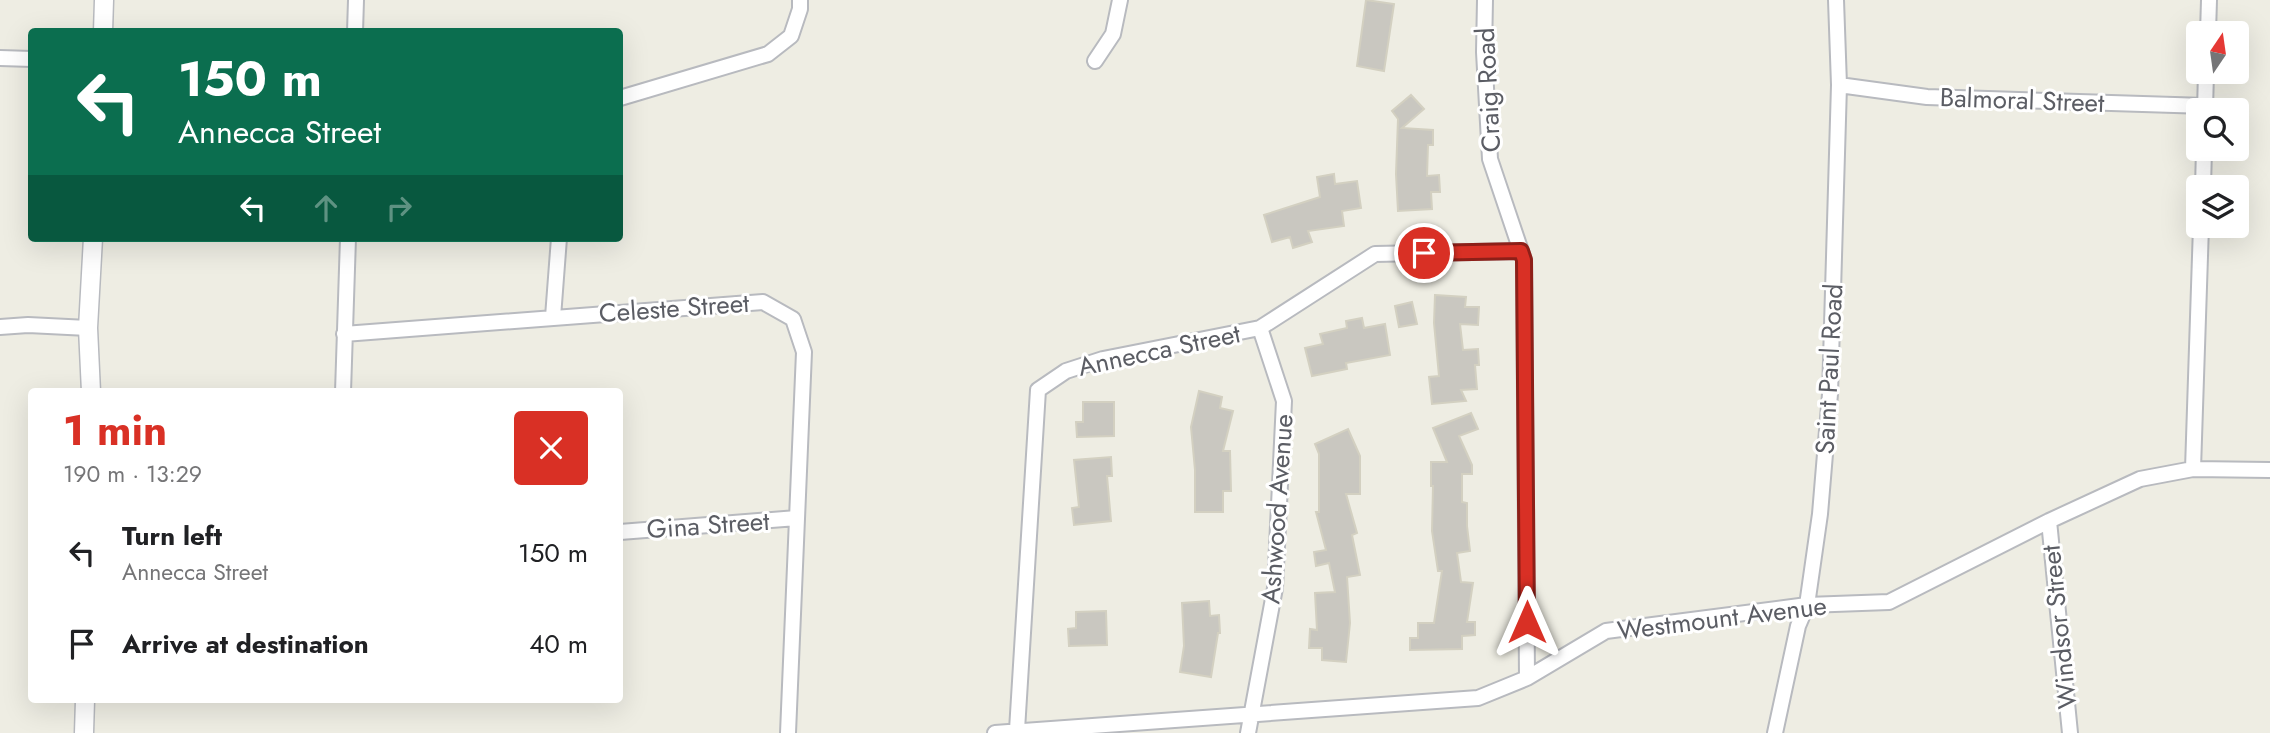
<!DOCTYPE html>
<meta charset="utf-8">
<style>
body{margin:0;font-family:Jost,sans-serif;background:#f6f6f6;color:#202124;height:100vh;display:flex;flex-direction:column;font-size:26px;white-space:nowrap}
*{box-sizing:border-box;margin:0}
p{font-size:23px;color:#757577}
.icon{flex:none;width:38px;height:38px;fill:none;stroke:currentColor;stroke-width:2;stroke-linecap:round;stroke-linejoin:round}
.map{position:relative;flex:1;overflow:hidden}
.panel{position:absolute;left:28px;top:388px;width:595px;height:315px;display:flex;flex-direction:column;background:#fff;border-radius:7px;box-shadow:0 7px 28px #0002}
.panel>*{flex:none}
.hud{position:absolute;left:28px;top:28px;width:595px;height:214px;border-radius:7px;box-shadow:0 7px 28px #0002;background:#0b6e4f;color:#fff;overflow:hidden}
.needle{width:46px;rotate:13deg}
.fabs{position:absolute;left:2186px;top:21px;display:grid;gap:14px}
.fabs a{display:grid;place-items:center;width:63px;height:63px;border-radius:7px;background:#fff;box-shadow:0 7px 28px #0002;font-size:35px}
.pin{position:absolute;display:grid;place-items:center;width:60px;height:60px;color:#fff;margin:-30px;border:4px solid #fff;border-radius:50%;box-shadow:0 2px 7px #0007}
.me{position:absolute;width:77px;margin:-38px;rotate:0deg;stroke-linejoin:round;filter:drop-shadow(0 0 5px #0008)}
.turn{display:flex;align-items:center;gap:24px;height:147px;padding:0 35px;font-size:32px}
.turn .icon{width:91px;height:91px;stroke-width:2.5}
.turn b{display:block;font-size:49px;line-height:60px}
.lanes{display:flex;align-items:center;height:66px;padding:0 35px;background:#0003;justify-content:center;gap:35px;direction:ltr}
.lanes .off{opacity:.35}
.round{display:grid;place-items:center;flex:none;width:74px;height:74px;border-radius:7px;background:#f6f6f6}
.headline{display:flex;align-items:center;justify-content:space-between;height:119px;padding:0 35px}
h1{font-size:42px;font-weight:700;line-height:52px;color:#d93025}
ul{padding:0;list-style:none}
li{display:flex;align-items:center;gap:21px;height:91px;padding:0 35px}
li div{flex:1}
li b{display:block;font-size:26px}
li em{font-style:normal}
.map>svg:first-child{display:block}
.building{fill:#c9c7c0;stroke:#d3d0c1;stroke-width:2}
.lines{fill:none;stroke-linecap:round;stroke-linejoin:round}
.minor-casing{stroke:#b8babf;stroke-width:18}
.tertiary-casing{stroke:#b8babf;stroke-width:21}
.minor{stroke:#fff;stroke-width:14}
.tertiary{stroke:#fff;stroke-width:18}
.route-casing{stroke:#8d1f18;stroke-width:18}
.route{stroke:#d93025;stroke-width:12}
.labels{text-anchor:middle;stroke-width:6;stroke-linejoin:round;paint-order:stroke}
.street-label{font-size:26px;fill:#5b5d64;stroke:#fff}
</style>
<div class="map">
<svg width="2270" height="733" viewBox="0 0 2270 733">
<rect width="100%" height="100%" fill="#eeede3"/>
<path class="building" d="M1366,0L1394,4L1384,71L1357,66Z
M1411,95L1424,109L1402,128L1433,130V145H1428L1427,176L1439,175L1440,192H1431L1432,209L1398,211L1396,174L1398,119L1392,111Z
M1334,174L1335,184L1357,181L1361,208L1342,211L1344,226L1308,231L1312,242L1293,248L1290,237L1272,242L1264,215L1320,197L1317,177Z
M1435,295L1466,297L1465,307H1479L1478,325L1460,324L1463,350L1478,349L1479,365H1475L1477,389L1461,390L1466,401L1432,404L1429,377L1439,376L1434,323Z
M1412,302L1417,324L1399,327L1395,306Z
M1362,318L1364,328L1385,324L1390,355L1346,363L1347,369L1312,376L1305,348L1323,344L1320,334L1347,328L1346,321Z
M1199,391L1222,397L1220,408L1233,411L1223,451H1230L1231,491H1223V512H1195V470L1191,427Z
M1083,402H1114V436L1077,437L1076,422H1083Z
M1471,413L1478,429L1459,436L1472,465V474H1462V502L1467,503V526L1470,551L1457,553L1461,582L1473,583L1467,622H1475V635L1462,636V649L1410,650V638H1418V623H1434L1442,571H1438L1432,531L1433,486H1431V462H1447L1433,428Z
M1348,429L1360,456V494H1346L1357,533L1352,535L1360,575L1347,577L1350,623L1346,662L1322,660V648H1309L1310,629L1317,630L1315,593L1335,592L1329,563L1316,566L1314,552L1326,550L1316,512H1319V454L1315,444Z
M1111,457L1112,476H1107L1111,521L1074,525L1072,508L1079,507L1074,460Z
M1209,601L1210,616L1219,615L1220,633H1218L1211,677L1180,672L1184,646L1182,603Z
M1106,611L1107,645L1069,646L1068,629L1076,628V612Z"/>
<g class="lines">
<defs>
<path id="minor" d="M1485,0L1484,52L1490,159L1524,260L1527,678
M355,32L356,0
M2208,33L2209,0
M0,58L32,59
M1095,61L1113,34L1120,0
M1839,85L1927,97L2206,106
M620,98L768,54L791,36L800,9V0
M2205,110L2206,72
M2203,187L2204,149
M553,317L559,238
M0,327L28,325L88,328
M344,334L763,302L793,319L804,352L788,733
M343,392L348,238
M2193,469L2201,226
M2049,521L2070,733
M620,532L797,518
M1017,730L1038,390L1066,371L1103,359L1260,328L1375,254L1521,251
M995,733L1478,698L1527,678L1606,631L1807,605L1889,602L2049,521L2140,479L2193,469L2270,470
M1248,733L1275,588L1284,401L1260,328
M1775,733L1798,626L1807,605L1820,514L1830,394L1839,85L1836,0"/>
<path id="tertiary" d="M103,32L104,0
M91,392L88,328L93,238
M84,733L85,700"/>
</defs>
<use href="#minor" class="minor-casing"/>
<use href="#tertiary" class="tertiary-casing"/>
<use href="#minor" class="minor"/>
<use href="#tertiary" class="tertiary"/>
</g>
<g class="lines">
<defs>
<path id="route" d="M1424,253L1521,251L1524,260L1527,622"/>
</defs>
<use href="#route" class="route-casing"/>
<use href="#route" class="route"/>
</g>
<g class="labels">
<g class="street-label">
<text transform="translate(1488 90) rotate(-93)" y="9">Craig Road</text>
<text transform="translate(2022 100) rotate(2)" y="9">Balmoral Street</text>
<text transform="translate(674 308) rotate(-4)" y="9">Celeste Street</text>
<text transform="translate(1159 350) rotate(-12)" y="9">Annecca Street</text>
<text transform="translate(1829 369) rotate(-87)" y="9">Saint Paul Road</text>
<text transform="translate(1277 509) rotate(-86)" y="9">Ashwood Avenue</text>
<text transform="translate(708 525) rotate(-4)" y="9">Gina Street</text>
<text transform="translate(1722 618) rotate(-7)" y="9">Westmount Avenue</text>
<text transform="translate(2059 627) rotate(-96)" y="9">Windsor Street</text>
</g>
</g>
</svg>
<div class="fabs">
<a><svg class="needle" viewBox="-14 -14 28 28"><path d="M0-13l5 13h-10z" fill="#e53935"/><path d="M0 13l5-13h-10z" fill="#757577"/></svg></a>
<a><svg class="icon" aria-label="search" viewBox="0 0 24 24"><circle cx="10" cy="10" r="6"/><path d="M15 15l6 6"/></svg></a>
<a><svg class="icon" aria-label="layers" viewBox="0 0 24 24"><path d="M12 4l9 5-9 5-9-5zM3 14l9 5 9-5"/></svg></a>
</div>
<div class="pin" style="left:1424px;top:253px;background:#d93025"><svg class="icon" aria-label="arrive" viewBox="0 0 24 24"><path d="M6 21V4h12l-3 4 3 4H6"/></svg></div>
<svg class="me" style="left:1527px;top:622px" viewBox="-20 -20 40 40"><path d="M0-17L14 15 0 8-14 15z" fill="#d93025" stroke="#fff" stroke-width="4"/></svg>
<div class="hud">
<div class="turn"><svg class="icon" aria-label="left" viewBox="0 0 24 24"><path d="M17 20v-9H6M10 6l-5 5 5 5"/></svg><div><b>150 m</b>Annecca Street</div></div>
<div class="lanes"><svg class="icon" aria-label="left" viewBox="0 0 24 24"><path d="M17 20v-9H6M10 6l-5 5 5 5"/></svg><svg class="icon off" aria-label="ahead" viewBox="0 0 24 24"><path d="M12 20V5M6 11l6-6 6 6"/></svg><svg class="icon off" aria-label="right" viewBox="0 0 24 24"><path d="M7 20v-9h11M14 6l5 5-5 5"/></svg></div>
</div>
<section class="panel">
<div class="headline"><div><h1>1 min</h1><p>190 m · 13:29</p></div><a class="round" style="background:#d93025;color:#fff"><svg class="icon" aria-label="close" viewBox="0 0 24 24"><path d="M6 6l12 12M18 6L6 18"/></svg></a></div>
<ul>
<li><svg class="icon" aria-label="left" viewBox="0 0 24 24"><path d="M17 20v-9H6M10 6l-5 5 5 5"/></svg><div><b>Turn left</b><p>Annecca Street</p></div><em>150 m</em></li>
<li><svg class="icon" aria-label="arrive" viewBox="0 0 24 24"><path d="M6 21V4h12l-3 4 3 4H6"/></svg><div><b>Arrive at destination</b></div><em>40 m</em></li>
</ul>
</section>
</div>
